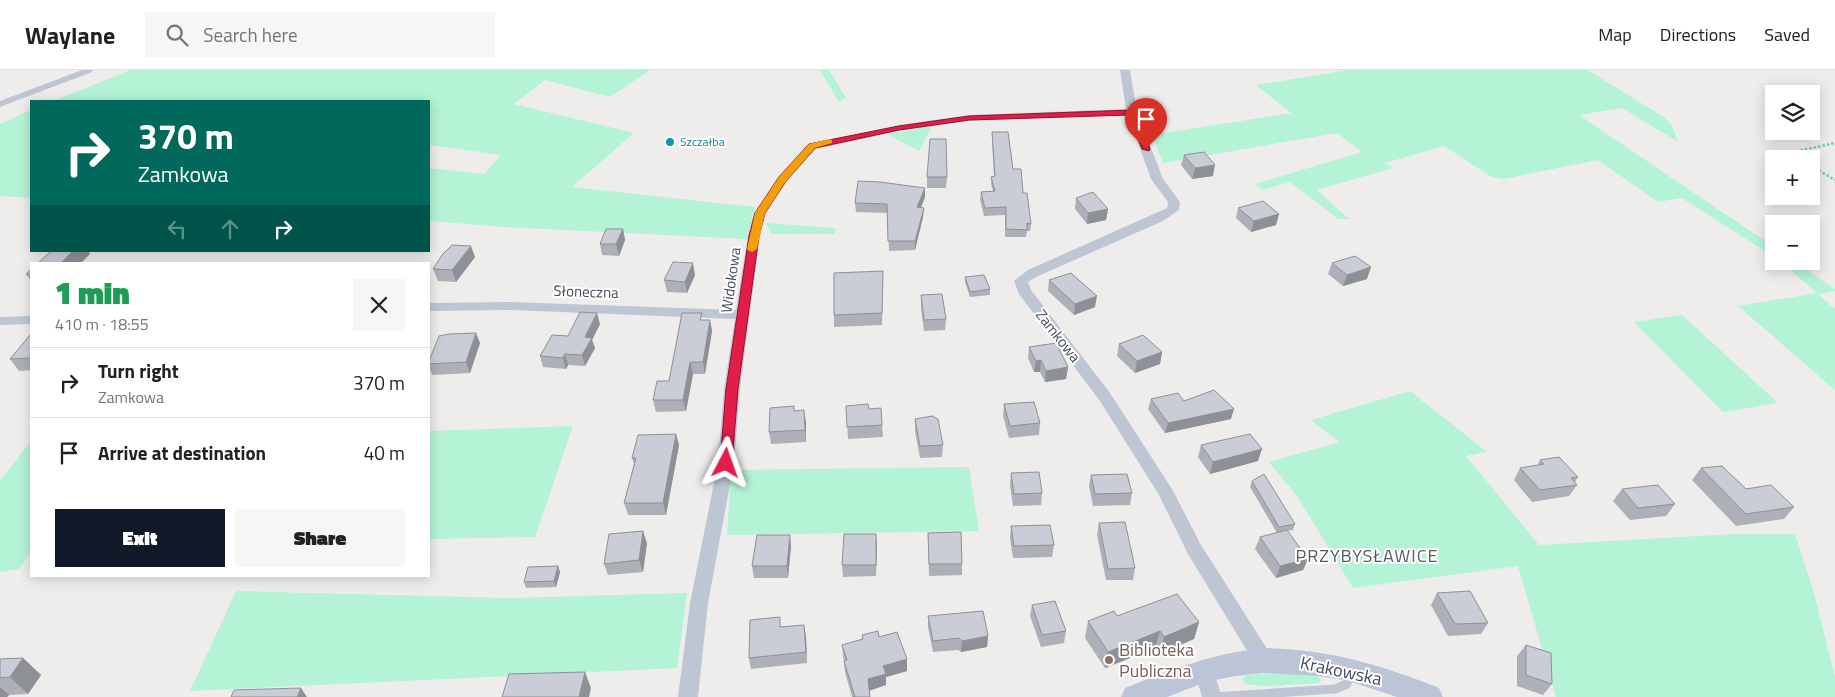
<!DOCTYPE html>
<meta charset="utf-8">
<style>
body{margin:0;font-family:"Titillium Web",sans-serif;background:#f6f6f6;color:#202124;height:100vh;display:flex;flex-direction:column;font-size:19px;white-space:nowrap}
*{box-sizing:border-box;margin:0}
p{font-size:16px;color:#757577}
.icon{flex:none;width:28px;height:28px;fill:none;stroke:currentColor;stroke-width:2;stroke-linecap:round;stroke-linejoin:round}
.map{position:relative;flex:1;overflow:hidden}
.side{position:absolute;left:30px;top:192px;width:400px;height:315px;display:flex;flex-direction:column;background:#fff;border-radius:0px;box-shadow:0 2px 12px #0003}
.side>*{flex:none}
.hud{position:absolute;left:30px;top:30px;width:400px;height:152px;border-radius:0px;box-shadow:0 2px 12px #0003;background:#00695c;color:#fff;overflow:hidden}
.buttons{position:absolute;left:1765px;top:15px;display:grid;gap:10px}
.buttons a{display:grid;place-items:center;width:55px;height:55px;border-radius:0px;background:#fff;box-shadow:0 2px 12px #0003;font-size:25px}
.pin{position:absolute;display:grid;place-items:center;width:42px;height:42px;color:#fff;margin:-51px -21px;border-radius:50% 50% 50% 0;rotate:-45deg;box-shadow:0 0 5px #0007}
.pin .icon{rotate:45deg}
.me{position:absolute;width:55px;margin:-28px;rotate:4deg;stroke-linejoin:round;filter:drop-shadow(0 0 4px #0008)}
.turn{display:flex;align-items:center;gap:18px;height:105px;padding:0 25px;font-size:22px}
.turn .icon{width:65px;height:65px;stroke-width:2.5}
.turn b{display:block;font-size:35px;line-height:42px}
.lanes{display:flex;align-items:center;height:48px;padding:0 25px;background:#0003;justify-content:center;gap:25px;direction:ltr}
.lanes .off{opacity:.35}
.round{display:grid;place-items:center;flex:none;width:52px;height:52px;border-radius:0px;background:#f6f6f6}
.summary{display:flex;align-items:center;justify-content:space-between;height:85px;padding:0 25px}
h1{font-size:30px;font-weight:800;line-height:38px;color:#1e9e55}
.action{display:flex;gap:10px;margin-top:auto;padding:10px 25px}
.action a{flex:1;height:58px;border-radius:0px;background:#111827;color:#fff;font-size:20px;font-weight:800;line-height:58px;text-align:center}
.action a+a{background:#f6f6f6;color:#202124}
ul{padding:0;list-style:none}
li{display:flex;align-items:center;gap:15px;height:70px;padding:0 25px;border-top:1px solid #e0e0e0}
li div{flex:1}
li b{display:block;font-size:19px}
li em{font-style:normal}
header{display:flex;align-items:center;gap:30px;box-sizing:border-box;height:70px;padding:0 25px;background:#fff;border-bottom:1px solid #e0e0e0}
header strong{font-size:24px}
nav{display:flex;gap:28px;margin-inline-start:auto;font-size:18px}
.search{width:350px;height:45px;background:#f6f6f6;display:flex;align-items:center;gap:12px;box-sizing:border-box;padding:0 18px;border-radius:0px;color:#757577;font-size:19px}
.map>svg:first-child{display:block}
.green{fill:#b4f3d6}
.lines{fill:none;stroke-linecap:round;stroke-linejoin:round}
.path{stroke:#69d4b0;stroke-width:2.5;stroke-dasharray:2.5 2;stroke-linecap:butt}
.service-far1{stroke:#bec6d3;stroke-width:5.5}
.service{stroke:#bec6d3;stroke-width:9}
.minor{fill:#bec6d3;fill-rule:evenodd}
.secondary{fill:#bcc5d8;fill-rule:evenodd}
.wall{fill:#aeb0b7}
.shaded-wall{fill:#8d9095}
.building{fill:#cacdd5;stroke:#8d9095}
.route{fill:#e11d48;stroke:#92132f}
.slow{fill:#f59e0b}
.culture-dot{fill:#0f9aa8;stroke:#fff;stroke-width:2}
.education-dot{fill:#8d6e63;stroke:#fff;stroke-width:2}
.labels{text-anchor:middle;stroke-width:4;stroke-linejoin:round;paint-order:stroke}
.far-culture-label{font-size:12px;fill:#0d838f;stroke:#fff;text-anchor:start}
.street-label{font-size:15px;fill:#434c5b;stroke:#fff}
.quarter-label{font-size:18px;letter-spacing:1px;fill:#585b62;stroke:#fff}
.near-education-label{font-size:18px;fill:#785e54;stroke:#fff;text-anchor:start}
.near-street-label{font-size:18px;fill:#434c5b;stroke:#fff}
</style>
<header>
<strong>Waylane</strong>
<div class="search"><svg class="icon" aria-label="search" viewBox="0 0 24 24"><circle cx="10" cy="10" r="6"/><path d="M15 15l6 6"/></svg>Search here</div>
<nav><a>Map</a><a>Directions</a><a>Saved</a></nav>
</header>
<div class="map">
<svg width="1835" height="627" viewBox="0 0 1835 627">
<rect width="100%" height="100%" fill="#efecec"/>
<path class="green" d="M130,0H650L610,27L545,10L514,34L634,63L572,117L755,137L747,169L504,157L429,151V98L484,104L501,85L429,75V31H53Z
M820,0H829L846,28L839,32Z
M1348,0H1588L1665,48L1672,55L1678,72L1622,38L1579,45L1774,177V187L1682,128L1658,132L1598,90L1503,109L1490,106L1444,76L1385,93L1393,98L1317,120L1349,149H1338L1290,112L1262,120L1255,114L1362,82L1337,63L1163,93L1152,65L1291,43L1256,15Z
M31,40V128L0,126V54Z
M932,56L919,81L887,64Z
M766,153L836,158L834,164H771Z
M1780,191H1794L1835,219V221L1818,224L1835,239V320L1738,236L1817,223Z
M1682,245L1778,333L1723,342L1634,252Z
M1410,321L1487,382L1466,386L1539,475L1735,464H1795L1814,523L1835,607V627H1556L1518,496L1353,518L1297,426L1269,392L1339,372L1311,350Z
M573,356L535,467L429,469V361Z
M31,371V482L19,499L0,502V411Z
M969,397L979,461L727,465L731,400Z
M236,521L509,528L687,523L677,598L190,621Z
M1279,603L1315,605L1319,607L1321,611L1319,613C1295,614 1269,618 1245,614L1242,609L1247,605Z"/>
<g class="lines">
<path class="path" d="M1798,89L1789,83L1835,73
M1811,96L1835,110"/>
<path class="service-far1" d="M0,34L90,0"/>
<path class="service" d="M1214,627L1335,619L1347,614L1350,602"/>
<path class="minor" d="M1120,0H1130L1137,42L1163,109L1180,132L1179,140L1163,151L1038,206L1028,212L1031,220L1110,323L1172,419L1201,475L1271,585L1274,591L1271,597L1264,600L1257,597L1188,484L1159,425L1100,331L1019,224L1014,211L1028,200L1167,138L1168,132L1151,109L1128,45L969,51L899,61L816,79L787,111L766,143L760,166L740,319L734,393L708,533L698,627H678L690,533L718,393L724,319L735,249L511,240L429,241V233L511,232L736,240L748,166L754,143L778,107L808,74L899,55L969,45L1126,39Z
M31,246V254L0,255V247Z
M1204,591L1211,594L1222,627H1202L1194,600L1197,594Z"/>
<path class="secondary" d="M1263,578C1327,579 1380,594 1439,618L1443,627H1397L1348,611L1320,606L1263,603L1235,606L1206,612L1167,627H1121L1125,618C1173,599 1211,584 1263,578Z"/>
</g>
<path class="wall" d="M992,62L1013,99L1023,123L1031,154L1030,161H1027L1026,167H1005V145L984,146L980,130L981,122L993,121L991,114V107H994L992,69Z
M1184,85L1213,106L1192,109L1181,95Z
M927,107H947L946,118H927Z
M925,127L921,138L923,147L915,180L889,181L888,143L856,142L855,133Z
M1076,128L1108,139L1106,150L1087,154L1075,139Z
M1238,138L1279,144L1276,155L1251,162L1236,148Z
M623,159L625,170L619,186L602,185L600,174Z
M475,187L456,212L438,211L433,199Z
M1332,193L1367,209L1343,216L1328,204Z
M31,199V211L26,204Z
M695,205L687,223L667,222L664,210Z
M965,207L990,219V225L970,227L965,212Z
M1049,210L1095,237L1074,245L1048,221Z
M883,212L882,255L834,257V245Z
M921,225L946,249L945,260L924,261L921,237Z
M703,250H710L712,261L705,304H693L686,341L656,342L653,330L669,311Z
M600,254L592,270L595,278L585,296L568,295L566,299L543,297L540,286L568,266Z
M31,264V300L19,301L10,289Z
M480,273L470,303L432,305L429,297V291Z
M1119,274L1162,282L1160,294L1135,303L1117,286Z
M1029,277L1068,297L1066,309L1045,312L1040,302H1034L1028,288Z
M1151,329L1184,331L1231,349L1165,363L1148,339Z
M1004,334L1040,353L1039,365L1009,368L1003,346Z
M846,336L869,339L882,355L883,367L848,369Z
M795,341L806,352V372L771,374L769,362Z
M915,349L943,375L942,387L920,388L915,361Z
M676,364L679,375L666,445H628L624,433L634,394L632,388Z
M1201,375L1258,391L1210,404L1198,387Z
M1540,390L1578,407L1575,412L1577,415L1569,426L1532,432L1514,410L1520,398L1537,396Z
M1701,398L1746,419L1794,437L1784,449L1736,456L1692,410Z
M1011,403L1042,423L1041,435L1013,436L1010,415Z
M1091,405L1132,423L1130,435L1093,436L1089,416Z
M1252,411L1295,454L1293,460L1287,461L1308,489L1303,500L1276,508L1255,479L1260,467L1277,463L1250,417Z
M1622,419L1675,434L1666,446L1630,450L1613,431Z
M1099,453L1135,498L1133,510H1106L1097,465Z
M1011,456L1054,475L1052,487L1013,488L1010,468Z
M928,463L962,494V505L929,506Z
M876,464V506L843,507L842,495Z
M647,473L643,502L608,505L604,494Z
M791,476L788,508H754L752,496Z
M558,496L560,502L556,517L526,518L524,512Z
M1437,523L1488,553L1481,564L1448,566L1431,535Z
M1032,535L1066,561L1064,573L1041,577L1030,546Z
M928,546L988,566L987,577L961,582L958,580L933,582L928,557Z
M1088,551L1199,552L1194,569L1159,584L1155,578L1105,598L1085,568Z
M781,557L806,566L807,593L751,599L749,588Z
M862,565L879,567L907,601L886,607V615L869,620L870,627H852L845,602L844,591L843,586L842,575L862,569Z
M1526,575L1552,614L1543,625L1517,616V586Z
M23,588L41,605L28,624L9,625L7,627H0V589Z"/>
<path class="shaded-wall" d="M1215,95L1213,106L1192,109L1195,98Z
M925,118V127L917,146V137Z
M924,138L923,147L915,180V171Z
M1108,139L1106,150L1087,154L1088,143Z
M1279,144L1276,155L1251,162L1254,151Z
M623,159L625,170L619,186L616,174Z
M471,176L475,187L456,212L452,200Z
M73,181H89L90,184L80,194H60Z
M693,193L695,205L687,223L685,212Z
M1371,197L1367,209L1343,216L1347,205Z
M1097,226L1095,237L1074,245L1075,234Z
M597,243L600,254L592,270L595,278L585,296L582,285L585,267Z
M710,250L712,261L705,304L703,292Z
M476,263L480,273L470,303L466,292Z
M1162,282L1160,294L1135,303L1137,291Z
M565,284L568,295L566,299L563,288Z
M1041,290L1040,302H1034L1036,291Z
M690,292L693,304L686,341L683,330Z
M1068,297L1066,309L1045,312L1046,301Z
M1234,339L1231,349L1165,363L1168,353Z
M804,340L806,352V372L805,360Z
M676,364L679,375L666,445L663,433Z
M1262,379L1258,391L1210,404L1213,392Z
M643,461L647,473L643,502L639,490Z
M876,464L877,475L876,506Z
M790,465L791,476L788,508L787,496Z
M1308,489L1303,500L1276,508L1280,496Z
M558,496L560,502L556,517L554,511Z
M1199,552L1194,569L1159,584L1164,567Z
M804,555L806,566L807,593L806,582Z
M1160,561L1155,578L1105,598L1108,582Z
M988,566L987,577L961,582L962,571Z
M23,588L41,605L28,624L10,607Z
M907,589V601L886,607V615L869,621L868,609L883,596Z
M585,602L591,618L589,627H579Z
M0,617L9,625L7,627H0Z
M301,618L307,627H297Z"/>
<path class="building" d="M992,62H1008L1013,99H1021L1023,123H1027L1031,154L1027,153V160L1006,159V137L985,138L981,122L995,121L991,107L995,106Z
M930,69H946L947,107H927Z
M1204,82L1215,95L1195,98L1184,85Z
M858,111L880,112L925,118L917,137L924,138L915,171H888L887,134L855,133Z
M1093,122L1108,139L1088,143L1076,128Z
M1263,131L1279,144L1254,151L1238,138Z
M606,159H623L616,174H600Z
M452,175L471,176L452,200L433,199L442,185Z
M51,181H73L60,194H37Z
M1355,186L1371,197L1347,205L1332,193Z
M673,192L693,193L685,212L664,210Z
M31,199V204H26Z
M883,201L882,243L834,245V203Z
M1071,203L1097,226L1075,234L1049,210Z
M984,205L990,219L970,222L965,207Z
M942,224L946,249L924,250L921,225Z
M580,242L597,243L585,267L592,268L582,285L565,284L563,288L540,286L552,265L568,266Z
M682,243H702L700,250H710L703,292H690L683,330H653L657,311H669Z
M476,263L466,292L429,294V291L439,266L449,264Z
M31,264V288L10,289Z
M1143,265L1162,282L1137,291L1119,274Z
M1056,273L1068,297L1046,301L1041,290L1036,291L1029,277Z
M1214,320L1234,339L1168,353L1151,329L1178,323L1184,331Z
M1034,332L1040,353L1010,356L1004,334Z
M868,334L869,339L881,338L882,355L847,357L846,336Z
M794,336V341L804,340L805,360L769,362L770,338Z
M932,346L938,349L943,375L920,376L915,349Z
M676,364L663,433H624L636,388H632L638,365Z
M1250,364L1262,379L1213,392L1201,375L1232,368Z
M1559,387L1578,407L1571,408L1577,415L1540,420L1520,398L1544,394L1540,390Z
M1722,396L1746,419L1771,415L1794,437L1746,444L1701,398Z
M1039,402L1042,423L1014,424L1011,403Z
M1127,404L1132,423L1095,424L1091,405Z
M1264,404L1295,454L1279,457L1252,411Z
M1658,415L1675,434L1638,438L1622,419Z
M1125,452L1135,498L1108,499L1099,453Z
M1050,455L1054,475L1014,476L1011,456Z
M1287,460L1308,489L1280,496L1260,467Z
M643,461L639,490L604,494L609,464Z
M961,462L962,494H929L928,463Z
M844,464H876V495H842Z
M757,465H790L787,496H752Z
M558,496L554,511L524,512L528,497Z
M1470,521L1488,553L1455,554L1437,523Z
M1177,524L1199,552L1164,567L1160,561L1108,582L1088,551L1114,541L1117,546Z
M1055,531L1066,561L1042,565L1032,535Z
M983,541L988,566L962,571L959,568L933,571L928,546Z
M780,547V557L804,555L806,582L749,588L750,550Z
M878,561L879,567L897,562L907,589L883,596L886,604L868,609L870,627H853H855L844,591L847,590L842,575L863,569L862,565Z
M1526,575L1551,583L1552,614L1526,605Z
M23,588L10,607L0,608V589Z
M585,602L579,627H502L509,604Z
M301,618L297,627H231L234,620Z"/>
<path class="route" d="M1132,40L1136,42L1150,79L1149,81L1142,79L1129,45L969,50L899,60L815,78L786,111L765,143L759,166L738,319L732,393L731,396H722L720,393L726,319L749,166L755,143L779,107L809,74L899,56L969,46Z"/>
<path class="slow" d="M829,69L832,70V73L815,78L786,111L765,143L757,179L752,182L749,181L747,179L755,143L779,107L809,74Z"/>
<circle class="culture-dot" cx="670" cy="72" r="5"/>
<circle class="education-dot" cx="1109" cy="590" r="5"/>
<g class="labels">
<g class="far-culture-label">
<text x="680" y="76">Szczałba</text>
</g>
<g class="street-label">
<text transform="translate(731 210) rotate(-82)" y="5">Widokowa</text>
<text transform="translate(586 222) rotate(2)" y="5">Słoneczna</text>
<text transform="translate(1058 266) rotate(52)" y="5">Zamkowa</text>
</g>
<g class="quarter-label">
<text x="1367" y="492">PRZYBYSŁAWICE</text>
</g>
<g class="near-education-label">
<text x="1119" y="586">Biblioteka<tspan x="1119" dy="21">Publiczna</tspan></text>
</g>
<g class="near-street-label">
<text transform="translate(1341 601) rotate(12)" y="6">Krakowska</text>
</g>
</g>
</svg>
<div class="buttons">
<a><svg class="icon" aria-label="layers" viewBox="0 0 24 24"><path d="M12 4l9 5-9 5-9-5zM3 14l9 5 9-5"/></svg></a>
<a>+</a>
<a>−</a>
</div>
<div class="pin" style="left:1146px;top:79px;background:#d93025"><svg class="icon" aria-label="arrive" viewBox="0 0 24 24"><path d="M6 21V4h12l-3 4 3 4H6"/></svg></div>
<svg class="me" style="left:726px;top:393px" viewBox="-20 -20 40 40"><path d="M0-17L14 15 0 8-14 15z" fill="#e11d48" stroke="#fff" stroke-width="4"/></svg>
<div class="hud">
<div class="turn"><svg class="icon" aria-label="right" viewBox="0 0 24 24"><path d="M7 20v-9h11M14 6l5 5-5 5"/></svg><div><b>370 m</b>Zamkowa</div></div>
<div class="lanes"><svg class="icon off" aria-label="left" viewBox="0 0 24 24"><path d="M17 20v-9H6M10 6l-5 5 5 5"/></svg><svg class="icon off" aria-label="ahead" viewBox="0 0 24 24"><path d="M12 20V5M6 11l6-6 6 6"/></svg><svg class="icon" aria-label="right" viewBox="0 0 24 24"><path d="M7 20v-9h11M14 6l5 5-5 5"/></svg></div>
</div>
<section class="side">
<div class="summary"><div><h1>1 min</h1><p>410 m · 18:55</p></div><a class="round"><svg class="icon" aria-label="close" viewBox="0 0 24 24"><path d="M6 6l12 12M18 6L6 18"/></svg></a></div>
<ul>
<li><svg class="icon" aria-label="right" viewBox="0 0 24 24"><path d="M7 20v-9h11M14 6l5 5-5 5"/></svg><div><b>Turn right</b><p>Zamkowa</p></div><em>370 m</em></li>
<li><svg class="icon" aria-label="arrive" viewBox="0 0 24 24"><path d="M6 21V4h12l-3 4 3 4H6"/></svg><div><b>Arrive at destination</b></div><em>40 m</em></li>
</ul>
<div class="action"><a>Exit</a><a>Share</a></div>
</section>
</div>
